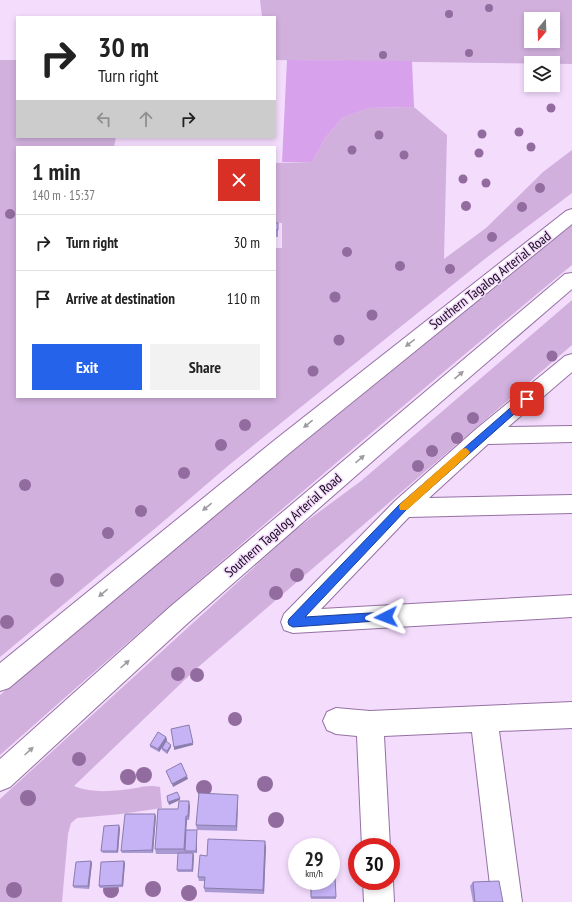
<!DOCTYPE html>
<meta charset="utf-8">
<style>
body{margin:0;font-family:"PT Sans Narrow",sans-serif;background:#f2f2f2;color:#222;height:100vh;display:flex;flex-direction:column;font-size:15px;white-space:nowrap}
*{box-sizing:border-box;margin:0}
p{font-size:13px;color:#767676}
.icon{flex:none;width:22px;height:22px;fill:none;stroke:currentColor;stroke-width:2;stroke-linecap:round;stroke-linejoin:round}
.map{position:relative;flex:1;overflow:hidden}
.details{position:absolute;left:16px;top:146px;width:260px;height:252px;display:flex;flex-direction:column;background:#fff;border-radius:0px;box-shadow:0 2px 6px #0003}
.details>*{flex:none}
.banner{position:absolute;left:16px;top:16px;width:260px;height:122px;border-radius:0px;box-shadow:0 2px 6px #0003;background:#fff;color:#222;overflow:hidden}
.needle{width:26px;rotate:199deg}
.fabs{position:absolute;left:524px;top:12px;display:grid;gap:8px}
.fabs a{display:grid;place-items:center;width:36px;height:36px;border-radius:0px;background:#fff;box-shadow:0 2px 6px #0003;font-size:20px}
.speed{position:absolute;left:288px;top:838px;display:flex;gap:8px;font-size:20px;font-weight:700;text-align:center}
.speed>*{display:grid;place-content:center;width:52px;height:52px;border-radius:50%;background:#fff;box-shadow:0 2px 6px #0003;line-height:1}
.speed small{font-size:10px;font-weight:400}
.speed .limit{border:6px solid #d22;background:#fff;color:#111}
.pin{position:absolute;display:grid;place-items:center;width:34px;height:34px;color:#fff;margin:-17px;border-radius:8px;box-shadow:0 2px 6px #0006}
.me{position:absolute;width:44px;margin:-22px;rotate:267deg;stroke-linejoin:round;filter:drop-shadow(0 0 3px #0008)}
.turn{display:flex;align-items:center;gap:14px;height:84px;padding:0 16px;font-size:18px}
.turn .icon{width:52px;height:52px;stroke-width:2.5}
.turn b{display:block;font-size:28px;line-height:34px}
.lanes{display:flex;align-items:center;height:38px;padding:0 16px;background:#0003;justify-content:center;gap:20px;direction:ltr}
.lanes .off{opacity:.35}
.round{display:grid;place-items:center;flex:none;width:42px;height:42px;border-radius:0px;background:#f2f2f2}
.summary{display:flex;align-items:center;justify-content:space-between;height:68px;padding:0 16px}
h1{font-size:24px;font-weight:700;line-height:30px}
.action{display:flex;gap:8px;margin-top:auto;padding:8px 16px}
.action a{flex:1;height:46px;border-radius:0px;background:#2563eb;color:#fff;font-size:16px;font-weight:700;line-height:46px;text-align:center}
.action a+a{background:#f2f2f2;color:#222}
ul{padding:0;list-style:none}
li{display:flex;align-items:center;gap:12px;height:56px;padding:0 16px;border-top:1px solid #e0e0e0}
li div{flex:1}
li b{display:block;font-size:15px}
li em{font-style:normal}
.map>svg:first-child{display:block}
.green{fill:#d1b0dd;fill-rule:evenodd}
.forest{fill:#d7a1ec}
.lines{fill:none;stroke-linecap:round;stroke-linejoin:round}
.minor-casing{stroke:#9571a3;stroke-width:2}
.motorway-casing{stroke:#9571a3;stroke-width:2}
.minor{fill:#fff;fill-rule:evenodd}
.motorway{fill:#fff;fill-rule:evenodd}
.tree{fill:#926b9f}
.wall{fill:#a99ad4}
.shaded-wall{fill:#8a7dac}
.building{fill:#c5b3f6;stroke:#8a7dac}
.oneway{fill:#a19ca3}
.route{fill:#2563eb;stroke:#184099}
.slow{fill:#f59e0b}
.labels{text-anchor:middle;stroke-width:3;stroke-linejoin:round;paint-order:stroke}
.street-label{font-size:14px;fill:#15071a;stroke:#f4dcfd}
</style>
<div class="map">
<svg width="572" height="902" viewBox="0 0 572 902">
<rect width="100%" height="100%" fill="#f4dcfd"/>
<path class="green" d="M260,0H572V64L275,60V17H262ZM531,19H553V41H531Z
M0,60H17V137H116L114,147H17V397H275V248H282V223H275V163L312,162L326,137L342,118L367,108L414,107L447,135L444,259L486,228L543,172L572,150V193L486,258L229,465L158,526L0,657Z
M572,225V265C379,425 188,588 0,755V695L142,574Z
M572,300V345L196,669L74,786C93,794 116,791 136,788C145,786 150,785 160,787L162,808L121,814L77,818L71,823L68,834L62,902H0V799L296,529L361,481Z"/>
<path class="forest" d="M287,60L412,61L414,107L368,108L342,118L326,137L312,162H282Z"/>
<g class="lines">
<defs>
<path id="minor" d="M572,354V372L508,427L572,426V442L488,444L429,498L572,495V513L409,517L321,609L572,595V617L293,633L284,630L281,622L284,614L395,501L475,430L565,356Z
M572,702V728L499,731L522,902H492L472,732L384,736L390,847H362L357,736L336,734L327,730L323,721L327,712L336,708L370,711Z
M391,877L393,881L394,902H364L363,881H391Z"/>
<path id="motorway" d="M572,209V224L292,451L9,688L0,691V663L276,439L566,211Z
M572,273V289L399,438L189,622L10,787L0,791V759L171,606L565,274Z"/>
</defs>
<use href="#minor" class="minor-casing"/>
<use href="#motorway" class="motorway-casing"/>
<use href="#minor" class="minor"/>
<use href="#motorway" class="motorway"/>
</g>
<g class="tree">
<circle cx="489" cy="8" r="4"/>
<circle cx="449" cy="14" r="4"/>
<circle cx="469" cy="53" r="4"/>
<circle cx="383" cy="55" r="4"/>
<circle cx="551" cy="108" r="4.5"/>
<circle cx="519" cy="132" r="4.5"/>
<circle cx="482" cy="134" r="4.5"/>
<circle cx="379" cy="135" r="4.5"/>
<circle cx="531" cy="147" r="4.5"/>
<circle cx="352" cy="150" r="4.5"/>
<circle cx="479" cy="153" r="4.5"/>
<circle cx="404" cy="155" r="4.5"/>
<circle cx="463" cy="179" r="4.5"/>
<circle cx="486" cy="183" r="4.5"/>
<circle cx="540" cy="188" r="5"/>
<circle cx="466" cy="206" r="5"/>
<circle cx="522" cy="207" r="5"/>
<circle cx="10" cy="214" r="5"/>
<circle cx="492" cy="237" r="5"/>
<circle cx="347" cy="252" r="5"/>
<circle cx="400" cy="266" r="5"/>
<circle cx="450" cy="269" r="5"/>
<circle cx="335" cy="297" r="5.5"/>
<circle cx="372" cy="315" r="5.5"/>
<circle cx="339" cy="340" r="5.5"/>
<circle cx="552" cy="356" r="5.5"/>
<circle cx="313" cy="371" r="5.5"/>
<circle cx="473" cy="418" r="6"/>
<circle cx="245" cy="425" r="6"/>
<circle cx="457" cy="438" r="6"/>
<circle cx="221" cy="445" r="6"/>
<circle cx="432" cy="451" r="6"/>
<circle cx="418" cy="466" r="6"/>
<circle cx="184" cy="473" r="6"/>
<circle cx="25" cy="485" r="6"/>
<circle cx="141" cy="511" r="6"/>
<circle cx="108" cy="533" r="6"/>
<circle cx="297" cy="575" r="7"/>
<circle cx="57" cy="580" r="7"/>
<circle cx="276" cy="593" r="7"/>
<circle cx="7" cy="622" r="7"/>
<circle cx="178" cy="674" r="7"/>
<circle cx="197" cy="675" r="7"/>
<circle cx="235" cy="719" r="7"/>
<circle cx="79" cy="759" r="7"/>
<circle cx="144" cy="775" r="8"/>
<circle cx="128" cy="777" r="8"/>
<circle cx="265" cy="784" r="8"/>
<circle cx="204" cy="788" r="8"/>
<circle cx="28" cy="798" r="8"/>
<circle cx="276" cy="820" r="8"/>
<circle cx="153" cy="889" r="8"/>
<circle cx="14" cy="890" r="8"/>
<circle cx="111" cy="890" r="8"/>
<circle cx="189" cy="893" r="8"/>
</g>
<path class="wall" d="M275,223H278V237H275Z
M166,737L167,740L166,741L171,747L167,754L162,750V748L159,752L150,747V745Z
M238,795V799L237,831L197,830L196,825Z
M190,806L189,820H187L186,830L197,832V853H193L194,855L193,872H178L177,870L178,854H156L155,849L178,809Z
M156,816L153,853H122L121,851Z
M120,828L118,853H103L101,851Z
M266,846L264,894L205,892L204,888L205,881H199L198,877L207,856Z
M91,861L92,863L89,889L74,888L73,886Z
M124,861L125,863L123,887L100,888L99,886Z
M310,881L336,897V899H311Z
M473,882L503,902H473L470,886Z"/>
<path class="shaded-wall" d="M166,737L167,740L159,752L158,749Z
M193,743V745L174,750V747Z
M171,745V747L167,754V751Z
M187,776L188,779L173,787L172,784Z
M238,795V799L237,831L236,826Z
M180,798V800L169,805L168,802Z
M189,801L190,806L189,820L188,816Z
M155,814L156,816L153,853L152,850Z
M186,816L187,820L185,851L184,849Z
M119,825L120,828L118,853L117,851Z
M197,830V853L196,851Z
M265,841L266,846L264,894L263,890Z
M193,853L194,855L193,872L192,870Z
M91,861L92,863L89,889L88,886Z
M124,861L125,863L123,887L122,885Z"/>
<path class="building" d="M275,223H278V230H275Z
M189,725L193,743L174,747L171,729Z
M158,732L166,737L158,749L150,745Z
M166,741L171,745L167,751L162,748Z
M181,763L187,776L172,784L166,771Z
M177,792L180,798L168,802L167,796Z
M199,793L238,795L236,826L196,825Z
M179,801H189L188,816H186L184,849H155L158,809H178Z
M125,814H155L152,850L121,851Z
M119,825L117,851H101L104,826Z
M186,830H197L196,851H185Z
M208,839L265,841L263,890L204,888L205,877H198L200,855L207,856Z
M178,853H193L192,870H177Z
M91,861L88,886H73L76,862Z
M124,861L122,885L99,886L101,862Z
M331,876H335L336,897H311V881H331Z
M499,881L503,902H475L473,882Z"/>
<defs><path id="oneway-solid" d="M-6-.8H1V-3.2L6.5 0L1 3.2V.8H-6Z"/></defs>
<g class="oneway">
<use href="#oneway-solid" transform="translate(410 343) rotate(142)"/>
<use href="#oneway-solid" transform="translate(459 375) rotate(-40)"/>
<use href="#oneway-solid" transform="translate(308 424) rotate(141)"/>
<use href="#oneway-solid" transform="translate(360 459) rotate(-41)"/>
<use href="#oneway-solid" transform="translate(207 507) rotate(141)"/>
<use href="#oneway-solid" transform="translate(103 593) rotate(140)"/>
<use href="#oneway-solid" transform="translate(125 664) rotate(-42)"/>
<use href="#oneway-solid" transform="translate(29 751) rotate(-42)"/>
</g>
<path class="route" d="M524,396H527L531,399L406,510L305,617L386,612L390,613L391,617L390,620L293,627L289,625L288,622L289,619L399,505Z"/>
<path class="slow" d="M466,448L470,452L469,454L407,510H400L399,507L400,504L462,449Z"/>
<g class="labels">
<g class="street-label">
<text transform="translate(490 280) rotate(-38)" y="5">Southern Tagalog Arterial Road</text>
<text transform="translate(283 525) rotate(-41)" y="5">Southern Tagalog Arterial Road</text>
</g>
</g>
</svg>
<div class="fabs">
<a><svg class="needle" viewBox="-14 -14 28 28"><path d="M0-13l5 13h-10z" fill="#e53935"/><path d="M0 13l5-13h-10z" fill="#767676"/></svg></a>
<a><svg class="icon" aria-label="layers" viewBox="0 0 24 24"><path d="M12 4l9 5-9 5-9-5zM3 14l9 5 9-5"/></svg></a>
</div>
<div class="speed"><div>29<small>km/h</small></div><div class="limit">30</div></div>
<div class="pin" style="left:527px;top:399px;background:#d93025"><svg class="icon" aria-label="arrive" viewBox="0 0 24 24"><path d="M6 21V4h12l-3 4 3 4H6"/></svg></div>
<svg class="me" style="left:386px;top:617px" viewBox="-20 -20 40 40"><path d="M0-17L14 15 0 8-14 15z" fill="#2563eb" stroke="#fff" stroke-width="4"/></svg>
<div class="banner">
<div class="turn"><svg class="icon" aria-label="right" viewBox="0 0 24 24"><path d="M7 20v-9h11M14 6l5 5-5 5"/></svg><div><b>30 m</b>Turn right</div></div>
<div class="lanes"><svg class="icon off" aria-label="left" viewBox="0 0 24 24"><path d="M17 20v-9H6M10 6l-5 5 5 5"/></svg><svg class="icon off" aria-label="ahead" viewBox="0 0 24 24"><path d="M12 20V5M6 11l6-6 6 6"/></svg><svg class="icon" aria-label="right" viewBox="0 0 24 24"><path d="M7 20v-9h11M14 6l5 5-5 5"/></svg></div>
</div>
<section class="details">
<div class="summary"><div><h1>1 min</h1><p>140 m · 15:37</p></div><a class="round" style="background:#d93025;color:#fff"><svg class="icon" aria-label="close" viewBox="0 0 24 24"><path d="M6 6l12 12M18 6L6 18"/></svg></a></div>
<ul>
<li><svg class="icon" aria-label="right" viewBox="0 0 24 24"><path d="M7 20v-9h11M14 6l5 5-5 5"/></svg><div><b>Turn right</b></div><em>30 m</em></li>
<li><svg class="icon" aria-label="arrive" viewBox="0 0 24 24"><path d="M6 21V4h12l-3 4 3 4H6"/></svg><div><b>Arrive at destination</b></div><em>110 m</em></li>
</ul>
<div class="action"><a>Exit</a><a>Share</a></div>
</section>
</div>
